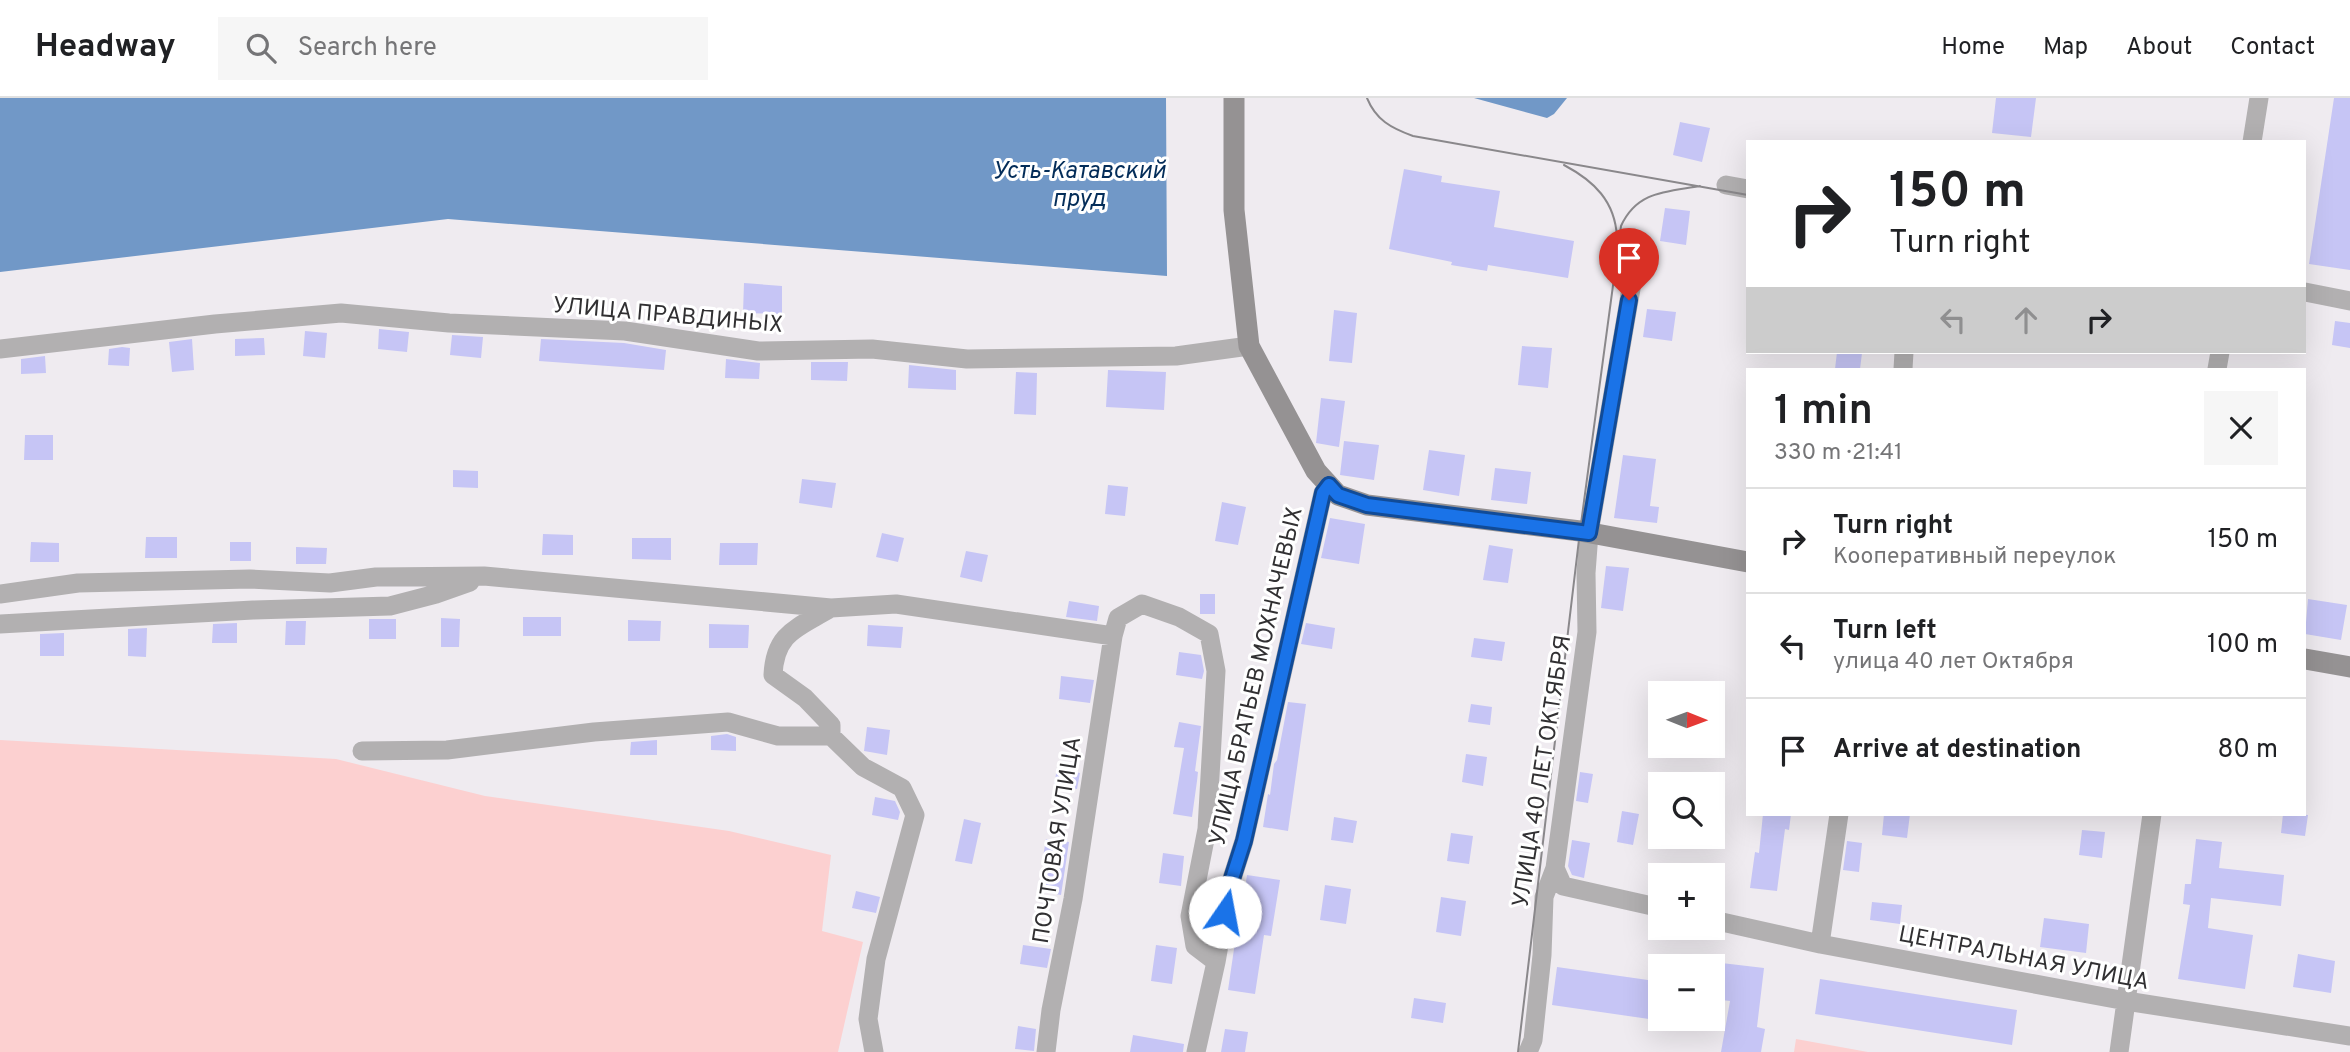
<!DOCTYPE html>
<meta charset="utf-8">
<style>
body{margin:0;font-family:Overpass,sans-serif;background:#f6f6f6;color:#202124;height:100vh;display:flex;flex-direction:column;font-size:26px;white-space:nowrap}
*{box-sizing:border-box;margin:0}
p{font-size:23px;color:#757577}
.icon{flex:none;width:38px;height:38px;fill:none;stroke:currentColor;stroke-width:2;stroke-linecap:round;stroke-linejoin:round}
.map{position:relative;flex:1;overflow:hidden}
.panel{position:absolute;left:1746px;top:270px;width:560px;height:448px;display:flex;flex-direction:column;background:#fff;border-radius:0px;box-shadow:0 7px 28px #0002}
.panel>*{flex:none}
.guide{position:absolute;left:1746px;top:42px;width:560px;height:214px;border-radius:0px;box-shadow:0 7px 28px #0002;background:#fff;color:#202124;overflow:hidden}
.needle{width:46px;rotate:91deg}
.controls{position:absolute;left:1648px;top:583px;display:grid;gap:14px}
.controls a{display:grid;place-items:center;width:77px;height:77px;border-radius:0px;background:#fff;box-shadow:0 7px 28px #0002;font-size:35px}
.pin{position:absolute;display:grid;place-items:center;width:60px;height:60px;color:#fff;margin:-72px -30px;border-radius:50% 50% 50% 0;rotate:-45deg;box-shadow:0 0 7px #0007}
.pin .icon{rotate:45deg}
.me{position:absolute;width:77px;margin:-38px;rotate:12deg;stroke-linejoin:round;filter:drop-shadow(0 0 5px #0008)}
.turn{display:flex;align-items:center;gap:24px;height:147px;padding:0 28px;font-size:32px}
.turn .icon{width:91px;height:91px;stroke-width:2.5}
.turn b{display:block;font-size:49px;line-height:60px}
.lanes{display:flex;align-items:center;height:66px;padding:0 28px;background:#0003;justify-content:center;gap:35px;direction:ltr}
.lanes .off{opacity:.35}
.round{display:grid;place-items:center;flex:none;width:74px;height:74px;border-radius:0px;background:#f6f6f6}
.headline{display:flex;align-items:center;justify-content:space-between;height:119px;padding:0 28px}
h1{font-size:42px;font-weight:600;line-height:52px}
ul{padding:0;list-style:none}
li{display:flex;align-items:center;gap:21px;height:105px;padding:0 28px;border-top:2px solid #e0e0e0}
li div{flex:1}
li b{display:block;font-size:26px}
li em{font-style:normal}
header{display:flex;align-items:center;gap:42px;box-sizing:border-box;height:98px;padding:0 35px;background:#fff;border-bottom:2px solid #e0e0e0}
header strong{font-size:33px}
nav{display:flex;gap:38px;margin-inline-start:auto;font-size:24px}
.search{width:490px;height:63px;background:#f6f6f6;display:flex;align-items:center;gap:18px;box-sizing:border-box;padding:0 24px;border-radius:0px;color:#757577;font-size:26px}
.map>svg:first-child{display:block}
.green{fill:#fcd0d0}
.water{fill:#7198c7}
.building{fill:#c6c5f5}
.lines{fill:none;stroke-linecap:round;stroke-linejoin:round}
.street{stroke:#b2b0b1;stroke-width:19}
.secondary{stroke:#959293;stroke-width:21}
.tram{stroke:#8a888b;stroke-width:2}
.route-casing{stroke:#114b97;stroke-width:18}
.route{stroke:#1a73e8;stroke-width:12}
.labels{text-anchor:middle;stroke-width:6;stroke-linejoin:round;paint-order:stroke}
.street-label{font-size:23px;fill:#313032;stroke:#fff}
.water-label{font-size:24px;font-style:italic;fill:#042d59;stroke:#fff}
</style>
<header>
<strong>Headway</strong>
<div class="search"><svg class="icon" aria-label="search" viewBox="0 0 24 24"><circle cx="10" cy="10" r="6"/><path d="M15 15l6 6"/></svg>Search here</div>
<nav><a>Home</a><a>Map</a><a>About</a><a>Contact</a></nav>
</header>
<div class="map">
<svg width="2350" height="954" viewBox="0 0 2350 954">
<rect width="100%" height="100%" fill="#efebf0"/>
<path class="green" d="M0,642L336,661L485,698L729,733L831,757L822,833L863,844L838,954H0Z
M1796,941L1868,954H1794Z"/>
<path class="water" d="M0,0H1166L1167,178L448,121L0,174Z
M1474,0H1567L1554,16L1547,20Z"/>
<path class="building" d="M1996,0H2036L2031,39L1992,35Z
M2334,0H2350V172L2309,166Z
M1680,24L1710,30L1702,64L1673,57Z
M1404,71L1442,78L1441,84L1500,93L1494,129L1574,143L1568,180L1488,167L1487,173L1451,167L1452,164L1389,151Z
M1665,110L1690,113L1686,147L1660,143Z
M744,185L782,188V216L743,215Z
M1647,211L1676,214L1672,243L1643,239Z
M1334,212L1357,215L1352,265L1329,263Z
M2335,223L2350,225V250L2332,247Z
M379,231L409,234L407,254L378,251Z
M305,233L327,235L325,260L303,258Z
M452,237L483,239L481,260L450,257Z
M264,240L265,257L235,258V241Z
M192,241L194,272L172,274L169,244Z
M541,241L624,245L666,252L664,272L539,263Z
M1522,248L1552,250L1548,290L1518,287Z
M122,249L130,250L129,268L108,267L109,251Z
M1837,254L1862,255L1860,271H1835Z
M45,258L46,275L21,276V261Z
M726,261L760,265L759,281L725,280Z
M811,264H848L847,283L811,282Z
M909,267L956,272V292L908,290Z
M1108,272L1166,274L1164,312L1106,309Z
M1016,274L1037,275L1036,317L1014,316Z
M1321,300L1345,303L1339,349L1316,345Z
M25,337H53V362H24Z
M1344,343L1379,347L1374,382L1340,377Z
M1429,352L1465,357L1459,398L1423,392Z
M1623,357L1656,361L1650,408L1659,409L1657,425L1614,420Z
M1495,370L1531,374L1527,406L1491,402Z
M453,372L478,373V390L453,389Z
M802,381L836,385L832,410L799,405Z
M1108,387L1128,389L1125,418L1105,416Z
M1222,404L1246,409L1238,447L1215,443Z
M1330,420L1365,426L1359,466L1321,460Z
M882,435L904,440L898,464L876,459Z
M543,436L573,437V457H542Z
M146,439H177V460H145Z
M632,440H671V462L632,461Z
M31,444L59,445V464H30Z
M230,444H251V463H230Z
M720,445H758L757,467H719Z
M1489,447L1513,451L1508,485L1483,482Z
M296,449L327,450L326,466H296Z
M966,453L988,457L982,484L960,479Z
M1606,468L1629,470L1623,513L1601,510Z
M1200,496H1215V516H1200Z
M2308,501L2347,507L2341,542L2305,536Z
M1069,503L1099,508L1097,523L1066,519Z
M523,519H561V538H523Z
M441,520L460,521L459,549H441Z
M369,521H396V541H369Z
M628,522L661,523L660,543H628Z
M286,523H306L305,547H285Z
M237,525V545H212L213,526Z
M1306,525L1335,530L1332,551L1301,546Z
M709,526L749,527L748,550H709Z
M868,527L903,529L901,550L867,548Z
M147,530L146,559L128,558V531Z
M64,535V558H40V536Z
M1474,540L1505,544L1502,563L1471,559Z
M1179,554L1201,557L1204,573L1202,581L1176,577Z
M1061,578L1094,582L1090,605L1059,601Z
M1288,604L1306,606L1288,733L1263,729L1268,696L1270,697L1274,666L1277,662Z
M1471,606L1492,609L1490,627L1468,624Z
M1179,624L1201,628L1195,673L1198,674L1197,683L1192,719L1173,716L1184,650L1174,649Z
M867,629L890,632L887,657L864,653Z
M727,636L736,639V653L711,652V638Z
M657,642V657H630L631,644Z
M1466,656L1487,659L1483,688L1462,684Z
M1057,671L1080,675L1077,691L1054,687Z
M1580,674L1593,676L1588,705L1576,703Z
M875,699L895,703L900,714L898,722L872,717Z
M1622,713L1639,716L1633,747L1617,744Z
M1763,716H1791L1789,732L1785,731L1777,793L1750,790L1755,754L1759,755Z
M1884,716H1910L1907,740L1882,737Z
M2283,716L2308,717L2305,738L2281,735Z
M1334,719L1357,723L1353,745L1331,742Z
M964,721L981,725L972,766L955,763Z
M2082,732L2105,734L2102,760L2079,757Z
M1451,735L1473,738L1469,766L1447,763Z
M1046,741L1069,744L1061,797L1045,794L1050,760L1043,759Z
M2196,741L2222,744L2219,770L2284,777L2281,808L2211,800L2208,830L2253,837L2245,891L2178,881L2190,807L2183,806L2185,786H2191Z
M1572,742L1590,745L1584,780L1572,777L1568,768Z
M1847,743L1862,745L1859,774L1843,772Z
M1163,755L1184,758L1181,788L1159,785Z
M1247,777L1280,782L1271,838L1264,837L1255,896L1228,892L1240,810H1242Z
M1325,787L1351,791L1346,826L1320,822Z
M856,793L880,799L876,815L852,810Z
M1441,799L1466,803L1461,838L1436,834Z
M1872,804L1902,807L1900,826L1870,822Z
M2044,820L2089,826L2086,855L2040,849Z
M1023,847L1051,851L1047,870L1020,866Z
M1156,847L1177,850L1172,886L1151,883Z
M2298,856L2335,863L2331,895L2293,889Z
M1713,864L1764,870L1757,929L1765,931L1761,954H1721L1730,903L1713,901Z
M1557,869L1655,883L1649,921L1552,907Z
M1820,881L2017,912L2012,947L1815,916Z
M1414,900L1446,905L1443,925L1411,920Z
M1018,928L1036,931L1034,953L1015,951Z
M1225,931L1248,934L1245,954H1221Z
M1133,937L1184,946L1183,954H1130Z"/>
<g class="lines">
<path class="street" d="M2252,44L2259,0
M1726,87L1748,91
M2305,194L2350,203
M0,251L215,226L341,215L449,225L625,233L758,253L872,251L967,261L1176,258L1249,248
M1903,271L1904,254
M2217,271L2220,254
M0,496L78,485L250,481L330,485L376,479L484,478L831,510L896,506L1113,538L1118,520L1142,506L1179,519L1209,536L1216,573L1207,731L1190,818L1195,848L1216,864L1196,954
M831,510C798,530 775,534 773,577L805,600L831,627V638L863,669L902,690L915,717L876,861L868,921L874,954
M0,526L253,512L390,508L436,496L470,484
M362,653L447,652L594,634L728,624L778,638H831
M1839,716L1820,846L2126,903L2350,938
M1555,770L1563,788L1661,810
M1713,822L1820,846
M1216,864L1229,790L1244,743L1323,395L1329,387
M1046,954L1051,912L1073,801L1113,538
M1528,954L1533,942L1542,857L1544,799L1555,770L1587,534L1586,475L1589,435L1638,150
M2119,954L2152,716"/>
<path class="secondary" d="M1234,0V112L1249,248L1316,373L1338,397L1367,407L1580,433L1748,464
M2305,561L2350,569"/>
<path class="tram" d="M1367,0C1376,22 1391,30 1413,38L1748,97
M1564,67C1594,83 1615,103 1617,139
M1518,954L1580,433L1621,128C1637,93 1666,94 1700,88"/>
</g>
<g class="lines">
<defs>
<path id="route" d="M1225,814L1229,790L1244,743L1323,395L1329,387L1338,397L1367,407L1589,435L1629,202"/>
</defs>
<use href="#route" class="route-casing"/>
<use href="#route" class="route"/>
</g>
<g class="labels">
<g class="street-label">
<text transform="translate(668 216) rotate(5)" y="8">УЛИЦА ПРАВДИНЫХ</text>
<text transform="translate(1255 578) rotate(-77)" y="8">УЛИЦА БРАТЬЕВ МОХНАЧЕВЫХ</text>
<text transform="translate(1541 673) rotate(-81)" y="8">УЛИЦА 40 ЛЕТ ОКТЯБРЯ</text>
<text transform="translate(1056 742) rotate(-81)" y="8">ПОЧТОВАЯ УЛИЦА</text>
<text transform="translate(2024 859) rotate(11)" y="8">ЦЕНТРАЛЬНАЯ УЛИЦА</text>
</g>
<g class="water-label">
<text x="1079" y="80">Усть-Катавский<tspan x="1079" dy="28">пруд</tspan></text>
</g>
</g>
</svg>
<div class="controls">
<a><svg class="needle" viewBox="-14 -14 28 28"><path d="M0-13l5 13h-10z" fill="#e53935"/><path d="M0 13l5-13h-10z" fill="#757577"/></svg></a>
<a><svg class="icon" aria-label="search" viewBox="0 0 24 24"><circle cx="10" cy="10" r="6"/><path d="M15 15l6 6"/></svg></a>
<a>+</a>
<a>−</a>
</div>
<div class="pin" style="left:1629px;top:202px;background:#d93025"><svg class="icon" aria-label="arrive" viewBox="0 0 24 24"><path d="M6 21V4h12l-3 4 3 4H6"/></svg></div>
<svg class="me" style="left:1225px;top:814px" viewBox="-20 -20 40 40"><circle r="19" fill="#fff"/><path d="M0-13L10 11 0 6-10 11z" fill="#1a73e8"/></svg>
<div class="guide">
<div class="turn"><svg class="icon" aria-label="right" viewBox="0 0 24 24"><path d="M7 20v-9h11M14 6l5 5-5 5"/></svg><div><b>150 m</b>Turn right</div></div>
<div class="lanes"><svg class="icon off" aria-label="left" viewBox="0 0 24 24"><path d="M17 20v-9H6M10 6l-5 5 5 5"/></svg><svg class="icon off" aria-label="ahead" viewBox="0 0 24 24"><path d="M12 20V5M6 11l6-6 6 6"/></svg><svg class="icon" aria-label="right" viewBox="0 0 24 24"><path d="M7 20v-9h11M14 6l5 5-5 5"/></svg></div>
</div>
<section class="panel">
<div class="headline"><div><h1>1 min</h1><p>330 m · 21:41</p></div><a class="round"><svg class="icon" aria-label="close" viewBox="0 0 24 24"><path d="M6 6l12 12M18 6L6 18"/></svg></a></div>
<ul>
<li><svg class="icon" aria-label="right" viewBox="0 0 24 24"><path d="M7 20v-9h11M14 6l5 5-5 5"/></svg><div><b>Turn right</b><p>Кооперативный переулок</p></div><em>150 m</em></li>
<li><svg class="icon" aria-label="left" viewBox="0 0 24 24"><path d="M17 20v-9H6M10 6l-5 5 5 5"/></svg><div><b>Turn left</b><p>улица 40 лет Октября</p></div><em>100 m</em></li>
<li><svg class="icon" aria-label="arrive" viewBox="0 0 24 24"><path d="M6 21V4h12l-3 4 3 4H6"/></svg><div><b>Arrive at destination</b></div><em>80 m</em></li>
</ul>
</section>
</div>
